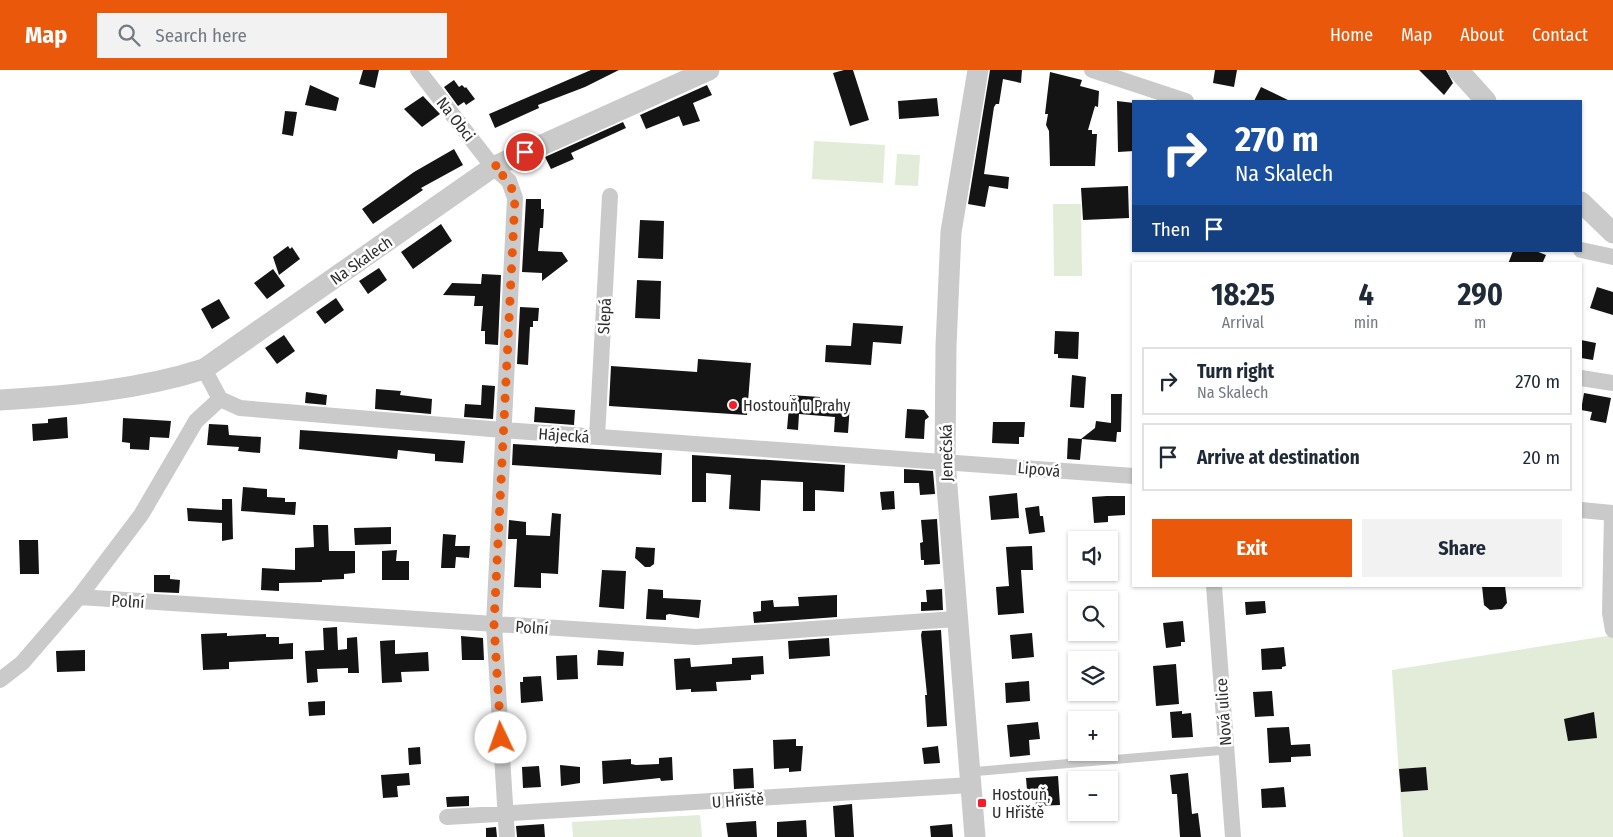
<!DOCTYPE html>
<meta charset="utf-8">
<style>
body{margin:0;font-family:"Fira Sans Condensed",sans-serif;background:#f2f2f3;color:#1f2937;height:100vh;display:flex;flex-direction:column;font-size:19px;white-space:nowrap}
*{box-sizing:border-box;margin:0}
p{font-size:16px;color:#747a83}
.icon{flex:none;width:28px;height:28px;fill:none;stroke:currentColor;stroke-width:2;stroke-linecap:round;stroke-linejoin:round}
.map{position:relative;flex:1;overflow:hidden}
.details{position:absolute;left:1132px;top:192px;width:450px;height:325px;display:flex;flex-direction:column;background:#fff;border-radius:0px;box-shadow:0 1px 4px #0004}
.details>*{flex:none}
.top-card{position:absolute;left:1132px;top:30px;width:450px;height:152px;border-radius:0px;box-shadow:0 1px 4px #0004;background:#1a4fa0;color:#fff;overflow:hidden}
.tools{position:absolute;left:1068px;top:461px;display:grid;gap:10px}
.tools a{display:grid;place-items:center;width:50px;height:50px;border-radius:0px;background:#fff;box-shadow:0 1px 4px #0004;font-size:25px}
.pin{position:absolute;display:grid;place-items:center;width:42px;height:42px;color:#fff;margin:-21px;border:2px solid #fff;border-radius:50%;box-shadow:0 1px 5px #0007}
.me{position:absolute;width:55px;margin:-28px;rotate:357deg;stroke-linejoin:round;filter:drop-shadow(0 0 4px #0008)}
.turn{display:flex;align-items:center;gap:18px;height:105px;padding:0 20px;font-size:22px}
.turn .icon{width:65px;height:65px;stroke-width:2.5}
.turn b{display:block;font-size:35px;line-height:42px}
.then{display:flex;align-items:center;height:48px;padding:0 20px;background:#0003;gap:10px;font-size:19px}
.eta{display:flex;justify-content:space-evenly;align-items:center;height:85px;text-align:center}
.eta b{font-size:30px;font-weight:700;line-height:35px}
.action{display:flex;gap:10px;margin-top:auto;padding:10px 20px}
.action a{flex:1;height:58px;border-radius:0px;background:#ea580c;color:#fff;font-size:20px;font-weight:700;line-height:58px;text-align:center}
.action a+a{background:#f2f2f3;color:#1f2937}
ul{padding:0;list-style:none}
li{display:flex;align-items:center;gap:15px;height:68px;margin:0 10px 8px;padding:0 10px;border:2px solid #e0e1e3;border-radius:0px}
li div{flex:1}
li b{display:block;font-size:19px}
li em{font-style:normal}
header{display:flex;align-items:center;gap:30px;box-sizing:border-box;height:70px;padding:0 25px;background:#ea580c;color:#fff}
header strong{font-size:24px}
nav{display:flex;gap:28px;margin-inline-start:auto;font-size:18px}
.search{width:350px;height:45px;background:#f2f2f3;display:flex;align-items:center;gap:12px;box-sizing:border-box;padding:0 18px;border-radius:0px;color:#747a83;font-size:19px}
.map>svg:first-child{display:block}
.green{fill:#e2ecd8}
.building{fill:#141414}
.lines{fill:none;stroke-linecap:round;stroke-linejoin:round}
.service{stroke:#cacaca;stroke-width:9}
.minor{stroke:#cacaca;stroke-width:16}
.tertiary{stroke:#cacaca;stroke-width:21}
.route{stroke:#ea580c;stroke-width:9;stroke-dasharray:0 16.2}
.poi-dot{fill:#f61c25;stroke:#fff;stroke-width:2}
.labels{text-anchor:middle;stroke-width:5;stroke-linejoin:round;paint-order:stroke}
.street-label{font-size:16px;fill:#2d2d2d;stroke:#fff}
.poi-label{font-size:16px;fill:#2d2d2d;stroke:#fff;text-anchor:start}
</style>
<header>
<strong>Map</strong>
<div class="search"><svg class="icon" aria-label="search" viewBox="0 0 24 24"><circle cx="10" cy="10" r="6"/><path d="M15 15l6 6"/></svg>Search here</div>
<nav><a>Home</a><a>Map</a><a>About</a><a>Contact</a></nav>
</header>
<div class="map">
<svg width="1613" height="767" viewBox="0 0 1613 767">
<rect width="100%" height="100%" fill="#fff"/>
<path class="green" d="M814,71L885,75L883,113L812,109Z
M897,84L920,85L918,116L895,115Z
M1053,134H1081L1082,206H1054Z
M1613,565V767H1403L1392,600Z
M700,745L702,767H573L572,752Z"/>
<path class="building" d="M363,0H379L375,18L359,14Z
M591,0H619L585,17L538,35L539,38L495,58L489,44Z
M844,0H853L869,50L850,56L833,3Z
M990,0H1022L1021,13L1003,9L999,34H996L994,37L984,104L1009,107L1008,119L989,116L985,137L968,134Z
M1215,0H1237L1234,17L1213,13Z
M1419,0H1446L1453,13L1444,25Z
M1050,2L1082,10L1080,16L1099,21L1098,37L1095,36L1088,60H1092V64H1097L1095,96H1050L1049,61L1046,55L1048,44H1045Z
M454,10L459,17L462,15L465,18L466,17L475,29L466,35L464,32L458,36L444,17Z
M310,15L339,28L336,41L305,35Z
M707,15L712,25L693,33L700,51L683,56L679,46L646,59L640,45Z
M1261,17L1290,31H1254Z
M423,26L440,44L422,57L404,39Z
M937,28L939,46L899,49L898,31Z
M1117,31L1134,33V81L1118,82Z
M285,41L297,42L293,66L282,64Z
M623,52L626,58L571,83L574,89L551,99L545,87Z
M454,79L463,95L421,118L423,120L373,154L362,139L414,102Z
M1128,116L1129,148L1083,150L1081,118Z
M526,129H541V139H544L543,158H540L538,181L562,182L568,191L542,211V203L522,202Z
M640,150L664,151L663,189L638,188Z
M441,154L452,171L413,199L401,182Z
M288,176L290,179L292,177L300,189L279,205L273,187Z
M1513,181H1536L1546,185L1542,194H1508Z
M379,198L387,210L368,224L359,211Z
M273,199L285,216L267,229L254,213Z
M482,204L501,205L498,275L485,274V261H481L483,236H474L475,226L443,225L452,213L481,214Z
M637,210L661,211L660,249L635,248Z
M1597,217L1613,222V245L1590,238Z
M336,228L344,240L325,254L316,242Z
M219,229L230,248L212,259L201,239Z
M520,237L539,238L538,251H533V257H530L528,295L517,294Z
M853,253L903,256L901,274L873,272L871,295L825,292L826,275L851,276Z
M1055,261L1079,262L1078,289L1058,288V284H1054Z
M284,265L295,281L277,294L265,278Z
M1581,270L1596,273L1593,290L1581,288Z
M698,289L751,293L747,345L609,336L611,296L697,302Z
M1072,305L1086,307L1084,338L1070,337Z
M482,315L495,316L493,349L464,347L465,334L481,335Z
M376,319L401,321L400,325L432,329L431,344L375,339Z
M306,322L327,325L326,335L305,333Z
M1584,323L1611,328L1606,353L1590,350L1592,342L1581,340Z
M1111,324H1122L1121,362H1117L1116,372L1082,369L1080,390L1067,389L1068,368L1081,369L1095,358L1096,351L1111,353Z
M790,325L820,327V331L850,334L848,363L834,362L835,347L799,344L798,360L787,359Z
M535,337L575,340L574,355L534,352Z
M907,339L924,340L929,347L925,350L924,369L905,368Z
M67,347L68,368L33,371L32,354L48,353V349Z
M123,348L171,351L169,368L150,367L149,380L130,379V373L122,372Z
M993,352H1025L1024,367H1019V374L992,373Z
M209,354L228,355L229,365L261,367L260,383L238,381L239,377L207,375Z
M300,360L465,371L463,393L435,391V384L398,380L397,389L299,379Z
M513,374L662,383L661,405L512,395Z
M692,385L845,395L844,422L815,420V441H803V412L761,410L760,441L729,439L731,405L706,403V432H692Z
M904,399L933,401L935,424L920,425L919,413H904Z
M243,417L267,419V427L285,428V432H296L295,445L241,441Z
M894,421L895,439L882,440L880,422Z
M1017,423L1019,448L991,450L989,426Z
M1107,426H1125V445L1108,446V452L1094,453L1092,427Z
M222,429H232L233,469L222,471V453L188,451L187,438L222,440Z
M1039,436L1040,446H1043L1045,462L1029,464L1025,438Z
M552,443L561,444L558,504L541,503V518L514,517L517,469H508L509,450L526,452V465L550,466Z
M937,449L940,494L924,495V490H921L920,473L923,472L921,450Z
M313,455H328L329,481H355V503L344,504V509L322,510V512L279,513V521L261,520L262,498L295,500V478L314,477Z
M391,457V474L355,475L354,458Z
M443,464L456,465L455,476H470L469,488L456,487L455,498H441Z
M19,470H38L39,504H20Z
M1032,476L1033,500H1021L1024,543L998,545L996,517L1009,516L1006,477Z
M636,477L655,478L654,494L650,497H645L635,488Z
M397,480L396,491H409V510H382V481Z
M602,500L626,501L624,539L599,537Z
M154,505H170V509L180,510L179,523L154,522Z
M1482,516H1505L1507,533L1502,539L1490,540L1484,535Z
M648,519L663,520V528L701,530L699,548L669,544L666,545V550L646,549Z
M942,519L943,540L921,541V532H927L926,520Z
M837,525V547L754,553L753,542L761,541V531L773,530L774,537L799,536L798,527Z
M1265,531L1266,543L1246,545L1245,532Z
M1183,551L1185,572H1181V576L1166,578L1163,553Z
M337,557L338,580L347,579V568L357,567L359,603H348V598L317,599L318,612L307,613L305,581L324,580L323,558Z
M941,560L947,656L927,657L925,625H927L921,565L922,561Z
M227,563V566L266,564V567H279V574L293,573V589L229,592V599L203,600L201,564Z
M1032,563L1034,587L1012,589L1010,565Z
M461,566L483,568L484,590H462Z
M829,568L830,586L789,589L788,571Z
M395,570V584L428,582L429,601L401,602L402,612L382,613L380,571Z
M1284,577L1286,596L1282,597V599L1262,600L1261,579Z
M85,580V601L57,602L56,581Z
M598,580L624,582L623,596L597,595Z
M577,585L578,609L557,610L556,586Z
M763,586L764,604L751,605V610L716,612L717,621L691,622V619L676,620L674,589L690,588L691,597L732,594V588Z
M1176,594L1179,634L1156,636L1153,596Z
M541,606L543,631L521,633L520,612H523V607Z
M1029,611L1030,631L1006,633L1005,613Z
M1272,621L1274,646L1255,647L1253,622Z
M325,631V645L309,646L308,632Z
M1182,641V644L1191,643L1193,667L1172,668L1170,642Z
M1594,642L1597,668L1568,671L1564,649Z
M1038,652L1040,669L1029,670L1030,685L1010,687L1007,655Z
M1289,657L1291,675L1310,674L1311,686L1291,687V692L1269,693L1267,658Z
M796,669V676H803L801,701L789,702V698L774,699L773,670Z
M938,676L940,693L924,694L922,678Z
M420,677L421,694L409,695L408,678Z
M672,687L673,710L661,711L660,708L603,714L602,691L631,689V694L636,695L659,694V688Z
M560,695L580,697V713L561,716Z
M539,696L541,717L523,718L522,697Z
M1426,697L1428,720L1401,722L1399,699Z
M753,698L754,718L734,719L733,699Z
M409,703L410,715L397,716L398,727L383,728L381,705Z
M1188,703L1192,744L1198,743L1201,767H1180L1177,724H1172L1170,705Z
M1058,706L1060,735L1036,736L1035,720H1027L1026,708Z
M1284,717L1286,737L1262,738L1261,719Z
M469,726V736L447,737L446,727Z
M852,734L854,767H835L833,736Z
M806,750L807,767H777V752Z
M756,751L757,767H728L726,753Z
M544,754L545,767H517L516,756Z
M952,754L953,767H931L930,756Z
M496,757L497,767H486V758Z"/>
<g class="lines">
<path class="service" d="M970,702L1226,680"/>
<path class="minor" d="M418,0L493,97L509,111L515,128L494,554L507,767
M1092,0L1186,31
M1581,180L1613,187
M204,299L220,329L240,338L503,360L1134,406
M1581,308L1613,313
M597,367L610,126
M1581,440L1613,443
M1612,443L1610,543L1613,560
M1214,516L1233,767
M79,527L696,567L956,549
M0,610L22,593L79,527L141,445L196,351L220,329
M447,747L971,715"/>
<path class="tertiary" d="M1458,0L1486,31
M1581,132L1613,163
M0,330C69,326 138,320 204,299L493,97L709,0
M975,767L945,391L946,276L951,162L978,0"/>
</g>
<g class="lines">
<path class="route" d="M501,668L494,554L515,128L509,111L493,97L525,82"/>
</g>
<g class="poi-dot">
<circle cx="733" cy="335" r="5"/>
<rect x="977" y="728" width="10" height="10" rx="2.5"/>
</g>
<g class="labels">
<g class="street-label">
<text transform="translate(456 49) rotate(52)" y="6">Na Obci</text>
<text transform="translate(361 190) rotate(-35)" y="6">Na Skalech</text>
<text transform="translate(604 246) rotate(-87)" y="6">Slepá</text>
<text transform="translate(564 365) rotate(4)" y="6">Hájecká</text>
<text transform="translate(946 383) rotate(-91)" y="6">Jenečská</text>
<text transform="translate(1039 399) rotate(5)" y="6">Lipová</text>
<text transform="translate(128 531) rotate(4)" y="6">Polní</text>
<text transform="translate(532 557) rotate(4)" y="6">Polní</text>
<text transform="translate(1223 642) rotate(-94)" y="6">Nová ulice</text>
<text transform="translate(738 730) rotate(-4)" y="6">U Hřiště</text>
</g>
<g class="poi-label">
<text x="743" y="341">Hostouň u Prahy</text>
<text x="992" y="730">Hostouň,<tspan x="992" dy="18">U Hřiště</tspan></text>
</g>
</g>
</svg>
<div class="tools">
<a><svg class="icon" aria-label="sound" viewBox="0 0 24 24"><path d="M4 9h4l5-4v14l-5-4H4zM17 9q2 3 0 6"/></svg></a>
<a><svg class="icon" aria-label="search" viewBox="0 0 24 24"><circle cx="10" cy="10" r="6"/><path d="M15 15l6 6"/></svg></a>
<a><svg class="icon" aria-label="layers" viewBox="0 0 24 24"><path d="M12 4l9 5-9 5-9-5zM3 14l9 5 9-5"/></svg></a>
<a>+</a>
<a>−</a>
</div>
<div class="pin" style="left:525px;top:82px;background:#d93025"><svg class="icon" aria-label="arrive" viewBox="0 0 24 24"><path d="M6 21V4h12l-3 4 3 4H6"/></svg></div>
<svg class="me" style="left:501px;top:668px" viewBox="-20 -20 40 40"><circle r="19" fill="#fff"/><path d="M0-13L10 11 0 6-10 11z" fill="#ea580c"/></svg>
<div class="top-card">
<div class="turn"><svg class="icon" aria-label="right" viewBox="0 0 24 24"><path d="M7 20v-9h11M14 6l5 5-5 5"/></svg><div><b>270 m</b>Na Skalech</div></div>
<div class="then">Then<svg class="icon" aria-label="arrive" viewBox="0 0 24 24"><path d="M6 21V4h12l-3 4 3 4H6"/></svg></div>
</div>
<section class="details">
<div class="eta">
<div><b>18:25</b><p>Arrival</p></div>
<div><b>4</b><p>min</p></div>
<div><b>290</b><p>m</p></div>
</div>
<ul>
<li><svg class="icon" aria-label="right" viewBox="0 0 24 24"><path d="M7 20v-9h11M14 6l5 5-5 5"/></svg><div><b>Turn right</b><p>Na Skalech</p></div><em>270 m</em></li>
<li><svg class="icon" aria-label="arrive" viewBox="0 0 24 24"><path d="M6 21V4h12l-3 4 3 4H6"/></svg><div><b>Arrive at destination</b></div><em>20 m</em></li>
</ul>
<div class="action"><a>Exit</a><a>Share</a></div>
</section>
</div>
